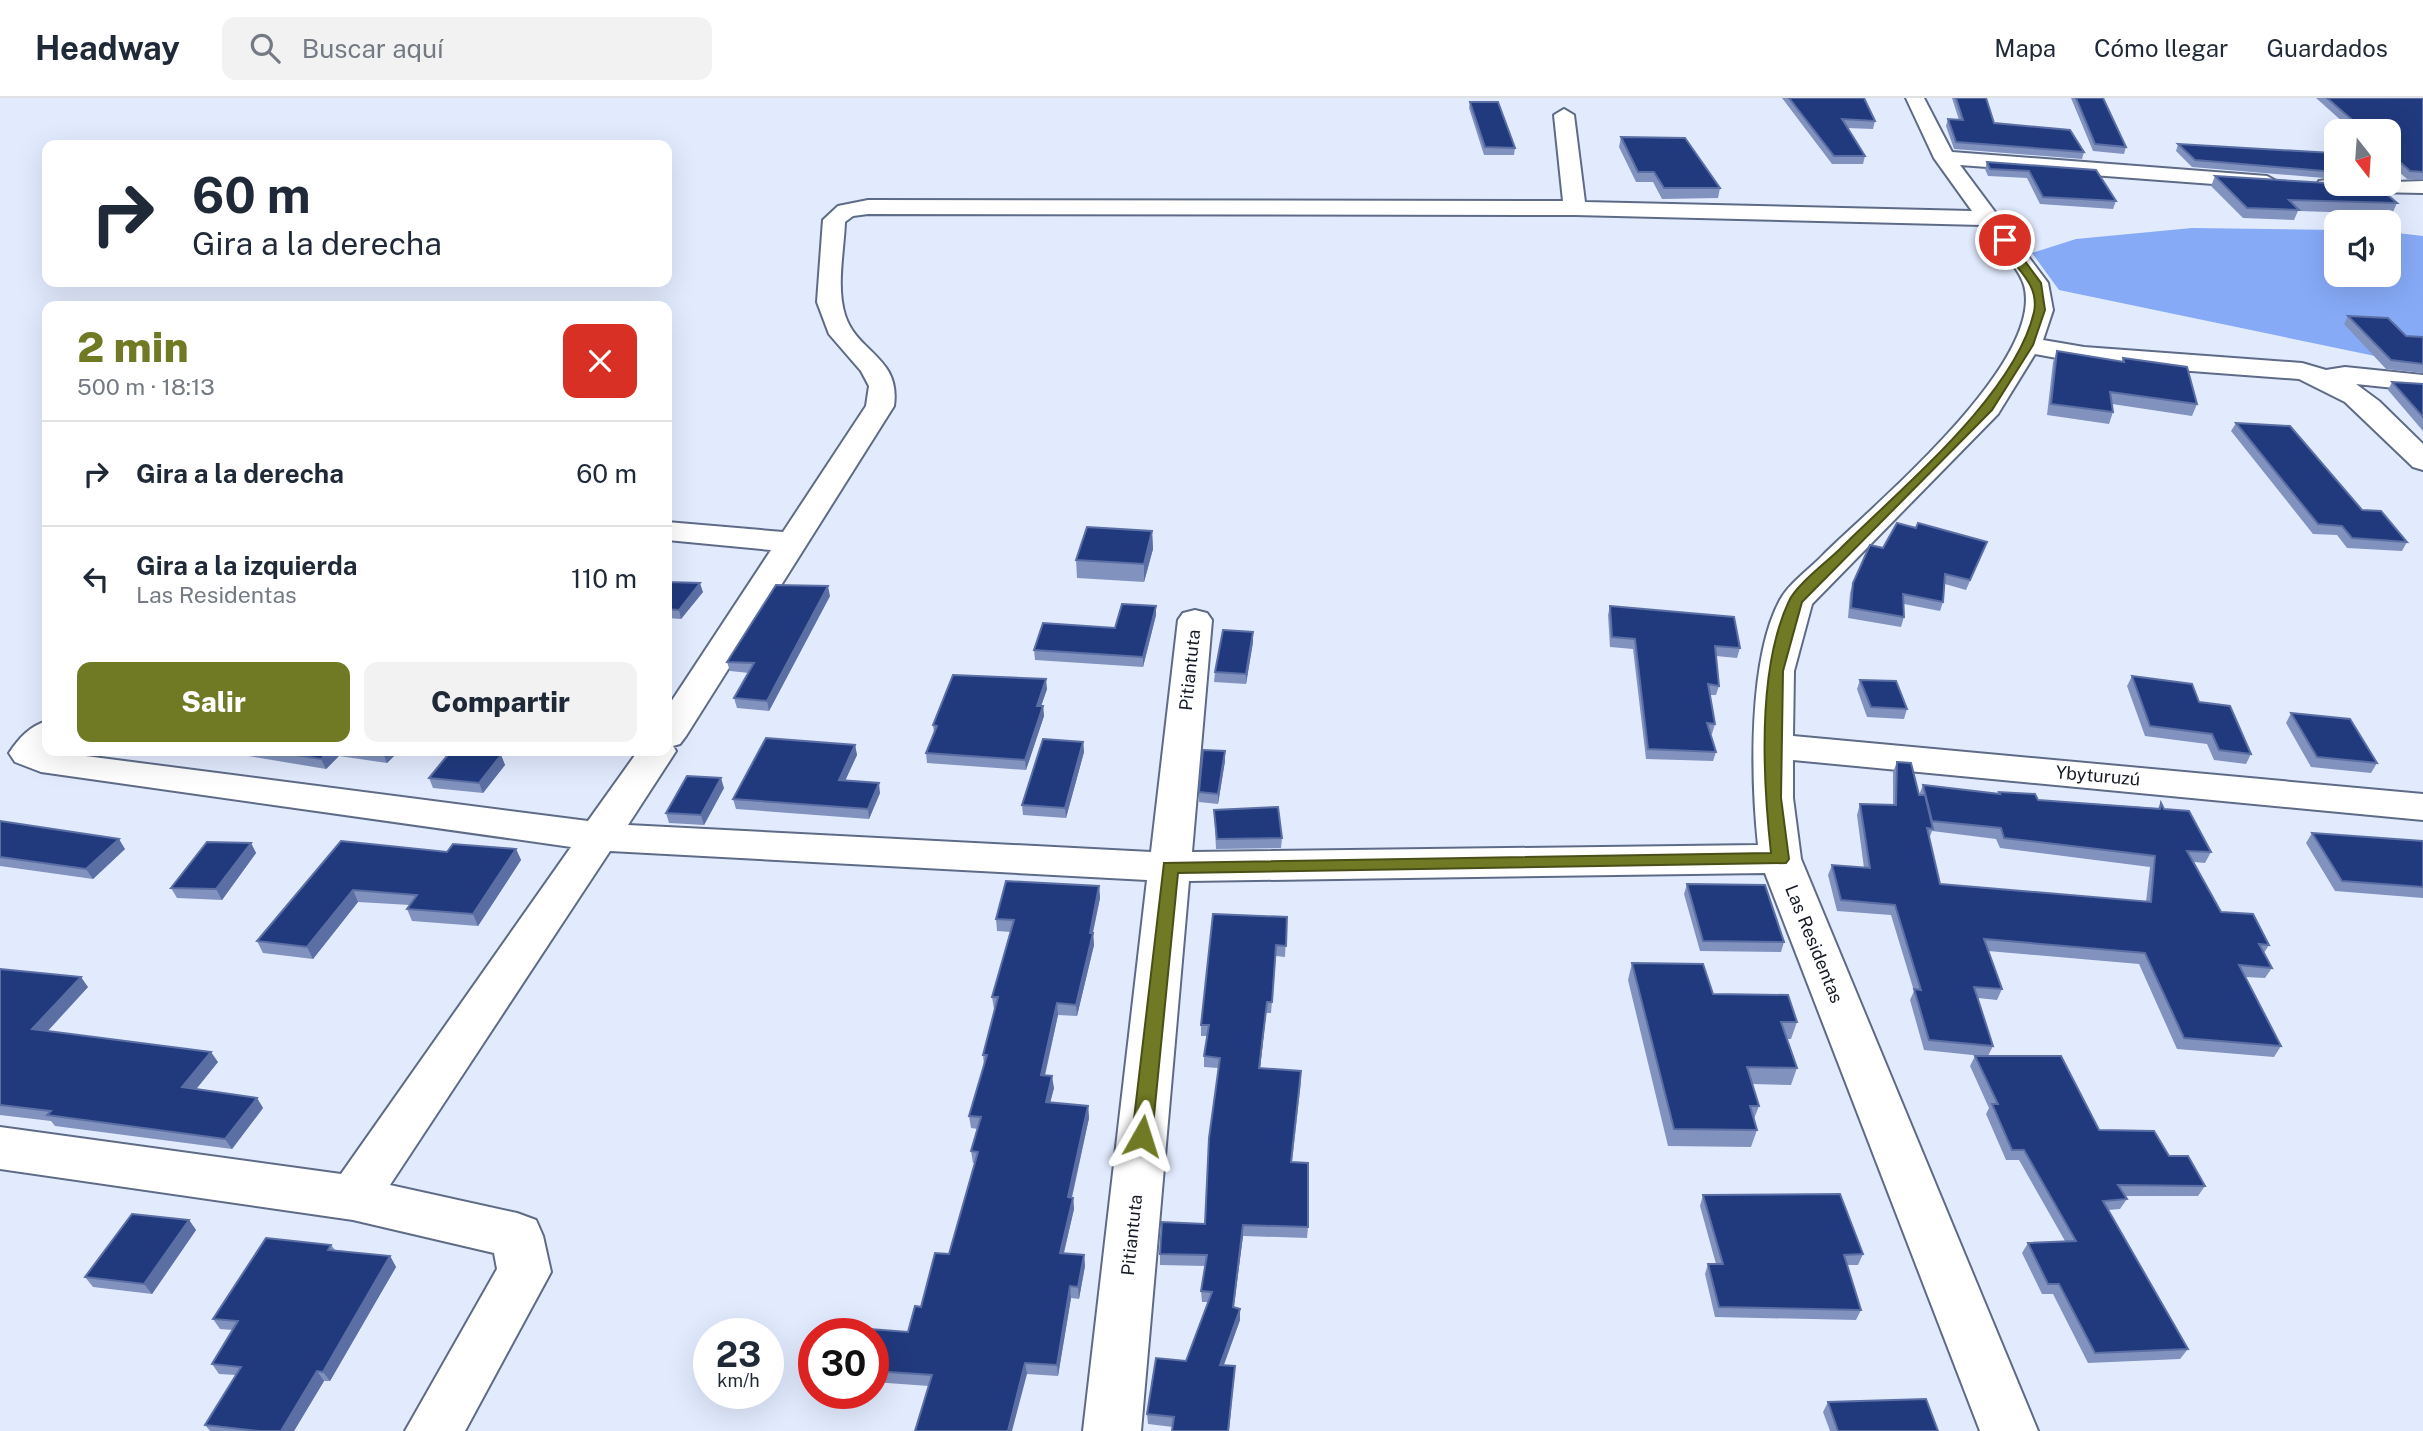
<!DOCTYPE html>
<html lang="es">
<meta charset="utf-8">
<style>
body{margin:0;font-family:"Public Sans",sans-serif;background:#f2f2f3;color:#1f2937;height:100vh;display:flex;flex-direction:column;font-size:26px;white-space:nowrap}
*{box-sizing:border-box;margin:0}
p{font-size:23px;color:#747a83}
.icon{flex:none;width:38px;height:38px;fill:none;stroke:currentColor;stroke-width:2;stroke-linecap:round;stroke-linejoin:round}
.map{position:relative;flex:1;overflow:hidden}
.details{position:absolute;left:42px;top:203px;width:630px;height:455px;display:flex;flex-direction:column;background:#fff;border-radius:14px;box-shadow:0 7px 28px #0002}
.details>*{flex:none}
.guide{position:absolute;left:42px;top:42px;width:630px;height:147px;border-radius:14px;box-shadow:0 7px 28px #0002;background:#fff;color:#1f2937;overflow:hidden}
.needle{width:46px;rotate:163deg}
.tools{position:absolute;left:2324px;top:21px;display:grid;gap:14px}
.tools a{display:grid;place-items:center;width:77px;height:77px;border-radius:14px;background:#fff;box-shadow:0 7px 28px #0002;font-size:35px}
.speed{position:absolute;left:693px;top:1220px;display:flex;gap:14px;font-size:35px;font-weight:700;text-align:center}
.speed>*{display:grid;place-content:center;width:91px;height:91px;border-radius:50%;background:#fff;box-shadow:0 7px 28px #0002;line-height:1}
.speed small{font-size:18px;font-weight:400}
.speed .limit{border:10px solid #d22;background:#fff;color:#111}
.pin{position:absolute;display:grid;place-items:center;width:60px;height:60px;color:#fff;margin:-30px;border:4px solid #fff;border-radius:50%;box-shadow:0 2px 7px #0007}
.me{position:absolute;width:77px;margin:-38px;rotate:6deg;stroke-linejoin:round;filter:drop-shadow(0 0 5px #0008)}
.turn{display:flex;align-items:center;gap:24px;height:147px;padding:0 35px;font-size:32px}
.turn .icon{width:91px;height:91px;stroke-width:2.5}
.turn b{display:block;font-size:49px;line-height:60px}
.round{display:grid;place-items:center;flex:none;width:74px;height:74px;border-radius:14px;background:#f2f2f3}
.head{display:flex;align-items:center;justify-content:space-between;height:119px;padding:0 35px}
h1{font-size:42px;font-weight:800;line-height:52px;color:#707923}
.cta{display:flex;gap:14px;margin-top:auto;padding:14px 35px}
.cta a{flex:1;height:80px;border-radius:14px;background:#707923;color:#fff;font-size:28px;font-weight:800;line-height:80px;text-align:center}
.cta a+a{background:#f2f2f3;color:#1f2937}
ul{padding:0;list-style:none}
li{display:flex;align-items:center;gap:21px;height:105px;padding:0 35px;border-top:2px solid #e0e1e3}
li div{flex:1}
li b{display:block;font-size:26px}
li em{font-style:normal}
header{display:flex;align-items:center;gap:42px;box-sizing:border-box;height:98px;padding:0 35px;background:#fff;border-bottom:2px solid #e0e1e3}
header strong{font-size:33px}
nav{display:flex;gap:38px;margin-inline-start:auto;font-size:24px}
.search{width:490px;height:63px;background:#f2f2f3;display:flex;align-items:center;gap:18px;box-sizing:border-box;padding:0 24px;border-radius:14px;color:#747a83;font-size:26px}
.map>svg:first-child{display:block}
.water{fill:#87aaf7}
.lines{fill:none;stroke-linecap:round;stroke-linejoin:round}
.minor-casing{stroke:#5e6b87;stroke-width:4}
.minor{fill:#fff;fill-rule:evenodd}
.wall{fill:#8292be;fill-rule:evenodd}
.shaded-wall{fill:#5b6fa4}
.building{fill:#213a7e;stroke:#5b6fa4;stroke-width:2}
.route{fill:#707923;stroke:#494f17;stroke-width:2}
.labels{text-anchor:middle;stroke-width:7;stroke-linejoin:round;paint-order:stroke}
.street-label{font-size:18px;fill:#151a25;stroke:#fff}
</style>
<header>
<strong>Headway</strong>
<div class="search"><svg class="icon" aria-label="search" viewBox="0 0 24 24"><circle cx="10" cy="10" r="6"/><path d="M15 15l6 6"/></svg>Buscar aquí</div>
<nav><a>Mapa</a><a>Cómo llegar</a><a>Guardados</a></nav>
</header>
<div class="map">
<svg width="2423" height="1333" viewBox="0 0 2423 1333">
<rect width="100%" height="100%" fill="#e2ebfe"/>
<path class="water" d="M2192,130L2336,132V177H2389V134L2423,138V268L2059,192L2032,155L2076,141Z"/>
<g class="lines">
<defs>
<path id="minor" d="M1906,0H1924L1952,54L2267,78L2278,84L2267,90L1960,67L2048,185L2053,212L2043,242L2084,249L2302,265L2326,272L2345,269L2423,277V293L2356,286L2379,303L2423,346V372L2413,369L2345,304L2299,281L2084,265L2035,256L1998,316L1812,506L1794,573L1793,638L2423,696V722L1793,662V700L1801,761L2038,1333H1980L1765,775L1189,783L1141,1333H1083L1147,782L610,753L390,1087L517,1115L536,1122L543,1138L551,1174L465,1333H405L497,1171L494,1155L353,1122L0,1071V1029L341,1076L571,749L41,674L15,664L9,655C19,640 30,628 47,623V653L588,723L638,653H667V610L771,452L667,442V424L783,434L866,308L869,288L861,273L829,236L817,204L823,122L838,108L868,102L1563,103L1554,17L1564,11L1574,17L1585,104L1972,113L1934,60ZM868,116L1575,117L1982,127C1993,142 2019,170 2024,187C2046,264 1876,405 1824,456C1811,470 1789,485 1780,502C1748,561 1751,681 1758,747L1192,754L1212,522L1207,515L1195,512L1183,515L1178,522L1151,754L628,727L676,653L673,648L680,646L686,638L894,308C901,259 857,255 845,217C836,189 844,153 845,124L853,118Z
M2327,82H2336V86L2423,83V95L2319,93L2316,88L2319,83Z"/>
</defs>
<use href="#minor" class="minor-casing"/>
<use href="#minor" class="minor"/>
</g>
<path class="wall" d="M1782,0H1864L1875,23L1873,31L1847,30L1865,58L1863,66H1832Z
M1952,0H1986L1994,25L2084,54L2082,61L1954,51L1946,28L1948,21L1959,22Z
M2071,0H2103L2126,49L2124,56L2093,53Z
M2316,0H2423V82L2407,81L2389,65V33H2353Z
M1470,4L1515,50L1514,57H1484L1469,10Z
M1621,39L1720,90L1718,100L1662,101L1653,84H1636L1619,49Z
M2178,46L2336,57V81L2192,69L2176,53Z
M1987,64L2096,72L2116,103L2113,111L2040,106L2027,80L1988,78L1985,71Z
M2215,78L2397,105L2392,116L2298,113L2294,122L2243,120L2211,88Z
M2348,218L2406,238L2423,239V275L2386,271L2344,226Z
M2057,253L2122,264L2123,260L2197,306L2192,318L2112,306L2113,314L2109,326L2047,317L2053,264Z
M2392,284L2423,286V333L2388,292Z
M2236,325L2407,444L2402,453L2347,450L2337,437L2313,436L2231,333Z
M1916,430L1987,444L1966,492L1945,486L1943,504L1940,513L1904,506V519L1901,529L1848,520L1850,495L1853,485L1883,450Z
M1152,433L1153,451L1144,484L1077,480L1076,462Z
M667,484L703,494L681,521L667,520Z
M830,498L769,613L737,610L734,600L749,575L730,573L727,564Z
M1156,508V517L1143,569L1035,562L1034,552L1115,530Z
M1610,508L1740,550L1737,560L1716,558L1719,588L1716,597H1710L1715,626L1712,636H1710L1716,654L1713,663L1646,661L1633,551L1610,549L1608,517Z
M1253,544L1246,586L1214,584L1215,574Z
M2132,578L2199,604L2251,656L2246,666L2214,662L2207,646L2145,638L2127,588Z
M1860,582L1907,611L1904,621L1867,619L1857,591Z
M1047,591L1041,608H1043L1044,618L1026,672L927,665L926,655L934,635L933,627Z
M2291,615L2377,665L2371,675L2311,669L2286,625Z
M1083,644L1084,654L1066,720L1023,717L1022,707Z
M855,647L857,657L845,682L880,695L869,721L736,711L733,701Z
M218,653H399L387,665L339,658L326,671Z
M538,653H586L584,656Z
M501,657L505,667L483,695L433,690L429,680Z
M1225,663L1218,706L1199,704V694Z
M1897,664L1919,697L1923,687L1998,696L1999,694L2038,702L2158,710L2161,705L2164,711L2211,754L2205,765L2194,764L2221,814L2269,847L2264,855L2272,870L2265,880L2245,879L2281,948L2274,959L2177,951L2139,866L1988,853L2002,891L1997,902L1978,900L1993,948L1988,958L2099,1032L2169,1058L2205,1088L2198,1098H2125L2127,1101L2120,1111L2108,1112L2188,1251L2180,1261L2088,1265L2053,1196H2042L2022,1155L2028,1145L2065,1143L2019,1062H2006L1986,1016L1989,1010L1970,968L1975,958H1982L1924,952L1910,902L1914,893L1891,817L1837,813L1828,777L1832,767L1864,770L1857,717L1860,706L1893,707V674ZM1932,733L1996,741L2000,750L2150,769L2146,804L1940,786L1929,741Z
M724,690L704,727L669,725L666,715Z
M1214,712L1282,740L1281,750L1216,751Z
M0,723L125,751L93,781L0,768Z
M2312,735L2423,743V800L2335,793L2306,745Z
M341,743L447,754L516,751L521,762L478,828L412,823L407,811L410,807L358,804L313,861L263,855L257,843Z
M251,745L256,755L222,802L177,800L171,790Z
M1687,786L1784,844L1781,854L1700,853L1684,796Z
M1099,788L1100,800L1093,835L1094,847L1077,918L1058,917L1045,978L1054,990L1050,1005L1088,1008L1089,1020L1072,1100H1073L1074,1111L1064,1155L1084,1157L1085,1168L1079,1201L1071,1200L1058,1278L1027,1276L929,1288L873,1284V1236L908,1234L949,1156L975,1065H973L971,1053L978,1031L971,1030L969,1018L984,968L983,957L995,911H994L992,899L1011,834L997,833L996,821Z
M1287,819L1285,859L1276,858L1271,915H1266L1260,970L1301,984L1292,1064L1308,1129L1307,1140L1243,1138L1234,1209L1240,1211V1222L1224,1267L1235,1268V1279L1173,1329L1148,1326L1147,1316L1186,1263L1208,1204H1202L1201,1193L1205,1168L1160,1167V1156L1205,1126L1218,970L1204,969V958L1207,938H1201V927Z
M1632,865L1713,896L1797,924L1791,941H1787L1797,970L1791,987L1752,986L1759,1008L1754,1021L1757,1032L1751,1049L1668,1048L1628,882Z
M0,871L88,889L48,933L218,964L196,991L257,1000L263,1010L232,1051L55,1028L51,1023L0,1017Z
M1703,1097L1863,1156L1858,1167H1847L1861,1212L1856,1222L1715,1219L1705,1176L1708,1166H1716L1700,1108Z
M189,1122L196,1132L152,1196L93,1189L85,1179Z
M331,1147L335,1152L390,1158L396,1169L330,1283H324L294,1333H210L205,1327L236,1277L219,1276L212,1266L233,1232L220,1231L213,1221Z
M1828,1304L1938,1333H1830L1823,1314Z"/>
<path class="shaded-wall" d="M1152,433L1153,451L1144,484V466Z
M700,485L703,494L681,521L679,512Z
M828,488L830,498L769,613L767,603Z
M1156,508V517L1143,569V559Z
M1253,534V544L1246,586V576Z
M1046,581L1047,591L1038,617L1037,608Z
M1043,608L1044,618L1026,672L1025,662Z
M1083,644L1084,654L1066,720L1065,710Z
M855,647L857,657L841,692L839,682Z
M330,653H336L339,658L326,671L321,661Z
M385,653H399L387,665L383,655Z
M1225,653V663L1218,706V696Z
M501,657L505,667L483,695L479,685Z
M721,680L724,690L704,727L701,717Z
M879,685L880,695L869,721L868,711Z
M119,741L125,751L93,781L86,771Z
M251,745L256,755L222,802L216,791Z
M516,751L521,762L478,828L473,816Z
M1099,788L1100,800L1091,842L1093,835L1094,847L1077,918L1076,907Z
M353,792L358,804L313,861L307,849Z
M81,879L88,889L40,941L32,931Z
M1267,904L1266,915L1259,981V970Z
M1057,905L1058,917L1042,989L1041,977Z
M211,954L218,964L189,1000L182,989Z
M1052,978L1054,990L1047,1016L1046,1004Z
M257,1000L263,1010L232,1051L225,1041Z
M1088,1008L1089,1020L1069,1111L1068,1099Z
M1073,1100L1074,1111L1061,1166L1060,1155Z
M189,1122L196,1132L152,1196L144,1186Z
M1243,1127V1138L1232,1219L1233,1209Z
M1084,1157L1085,1168L1079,1201L1078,1189Z
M390,1158L396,1169L330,1283L323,1274Z
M1070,1188L1071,1200L1058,1278L1057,1267Z
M1240,1211V1222L1220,1277V1267Z
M1025,1265L1027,1276L1012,1333H1008Z
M1235,1268L1229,1333H1228Z
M317,1273L324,1283L294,1333H281Z"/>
<path class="building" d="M1789,0H1864L1875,23L1842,21L1865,58H1834Z
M1956,0H1986L1994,25L2070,32L2084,54L1956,44L1948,21L1963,22Z
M2076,0H2103L2126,49L2095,46Z
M2327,0H2423V74L2410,73L2389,54V33H2365Z
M1470,4H1498L1515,50L1485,49Z
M1621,39L1685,40L1720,90H1664L1654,74H1638Z
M2178,46L2333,55L2336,57V74L2195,62Z
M1987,64L2096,72L2116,103L2043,99L2029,73L1990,71Z
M2215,78L2377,88L2397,105L2289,102L2299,112L2247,110Z
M2348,218L2388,220L2406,238L2423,239V266L2391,262Z
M2057,253L2124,264L2123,260L2187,269L2197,306L2110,294L2113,314L2051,306Z
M2392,284L2423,286V319Z
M2236,325L2290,328L2362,412L2381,413L2407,444L2352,440L2342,428L2318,426Z
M1897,425L1916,430L1918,425L1987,444L1970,482L1945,476L1943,504L1903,496L1904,519L1851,510L1853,485L1870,447L1883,450Z
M1087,429L1152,433L1144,466L1076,462Z
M667,484L700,485L679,512L667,511Z
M776,487L828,488L767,603L734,600L754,565L727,564Z
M1122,506L1156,508L1143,559L1034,552L1043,525L1115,530Z
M1610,508L1734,519L1740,550L1715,548L1719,588L1708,586L1715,626L1707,625L1716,654L1648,651L1635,541L1612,539Z
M1223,532L1253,534L1246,576L1215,574Z
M953,577L1046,581L1037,608H1043L1025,662L926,655L937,628L933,627Z
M2132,578L2192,586L2199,604L2230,608L2251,656L2219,652L2212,636L2150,628Z
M1860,582L1896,583L1907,611L1871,609Z
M2291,615L2350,621L2377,665L2317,659Z
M766,640L855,647L839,682L879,685L868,711L733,701Z
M1043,641L1083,644L1065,710L1022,707Z
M1203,652L1225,653L1218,696L1199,694Z
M271,653H330L321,661Z
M365,653H385L383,655Z
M451,653H462L501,657L479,685L429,680Z
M1897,664L1911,665L1919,697H1925L1933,731L1927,730L1940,786L2151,804L2155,758L2004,740L2001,730L1932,723L1923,687L2000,696L1999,694L2035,696L2038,702L2160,711L2161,705L2164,711L2189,713L2211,754L2187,753L2221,814L2253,816L2269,847L2259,846L2272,870L2239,867L2281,948L2184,940L2145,855L1984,841L2002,891L1974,889L1993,948L1929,942L1914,891L1921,892L1895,807L1841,802L1832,767L1870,770L1860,706L1896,707Z
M687,678L721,680L701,717L666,715Z
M1278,709L1282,740L1217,741L1214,712Z
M0,723L119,741L86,771L0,759Z
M2312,735L2423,743V789L2342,783Z
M341,743L447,754L453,746L516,751L473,816L407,811L417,797L353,792L307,849L257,843Z
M207,744L251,745L216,791L171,790Z
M1006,783L1099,788L1090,835H1093L1076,907L1057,905L1041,977L1052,978L1046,1004L1088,1008L1068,1099L1073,1100L1060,1155L1084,1157L1078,1189L1070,1188L1057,1267L1025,1265L1008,1333H915L932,1277L873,1273V1236H843L845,1229L908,1234L915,1208L921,1209L935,1155L949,1156L978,1054L971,1053L981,1019L969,1018L987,957H983L998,899H992L1014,822L996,821Z
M1687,786L1765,787L1784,844L1703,843Z
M1213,816L1287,819L1286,848L1276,847L1272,904H1267L1259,970L1301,973L1291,1064L1308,1065V1129L1243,1127L1233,1209L1240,1211L1220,1267L1235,1268L1228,1333H1172L1174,1319L1147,1316L1156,1260L1186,1263L1212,1194L1201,1193L1207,1157L1160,1156L1162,1124L1205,1126L1209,1040L1220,960L1204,958L1209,927H1201Z
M1632,865L1703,866L1713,896L1788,897L1797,924H1781L1797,970L1747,969L1759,1008H1750L1757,1032L1674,1031Z
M0,871L81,879L32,931L211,954L182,989L257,1000L225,1041L47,1017L51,1013L0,1007Z
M1975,958H2061L2099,1032L2154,1033L2169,1058H2188L2205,1088L2118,1087L2127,1101L2103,1103L2188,1251L2095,1255L2059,1186H2048L2028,1145L2076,1143L2024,1052H2012L1992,1006H1998Z
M1840,1096L1863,1156L1844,1157L1861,1212L1719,1209L1708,1166H1723L1703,1097Z
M132,1116L189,1122L144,1186L85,1179Z
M266,1140L331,1147L328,1152L390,1158L323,1274L317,1273L281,1333H259L205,1327L241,1269L212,1266L238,1223L213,1221Z
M1926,1301L1938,1333H1838L1828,1304Z"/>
<path class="route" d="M2001,140H2008L2041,185L2045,212L2033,247L1992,312L1802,504L1783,573L1781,700L1789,761L1786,765L1178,775L1152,1038L1149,1044L1142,1046L1135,1044L1132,1038L1164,765L1771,755C1763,682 1757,571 1789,503C1796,487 1827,464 1841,450C1900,391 2015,297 2034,214C2041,180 2003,164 2001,140Z"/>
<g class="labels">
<g class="street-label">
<text transform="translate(1190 572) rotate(-84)" y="6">Pitiantuta</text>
<text transform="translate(2098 678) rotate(5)" y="6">Ybyturuzú</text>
<text transform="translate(1814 846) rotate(68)" y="6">Las Residentas</text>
<text transform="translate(1132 1137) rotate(-84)" y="6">Pitiantuta</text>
</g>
</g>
</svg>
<div class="tools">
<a><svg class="needle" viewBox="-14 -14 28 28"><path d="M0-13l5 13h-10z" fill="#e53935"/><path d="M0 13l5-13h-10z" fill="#747a83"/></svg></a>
<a><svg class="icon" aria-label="sound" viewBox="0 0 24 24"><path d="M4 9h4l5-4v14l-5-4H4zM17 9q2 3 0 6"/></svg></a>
</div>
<div class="speed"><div>23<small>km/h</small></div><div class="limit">30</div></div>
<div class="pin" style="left:2005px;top:142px;background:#d93025"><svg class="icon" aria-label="arrive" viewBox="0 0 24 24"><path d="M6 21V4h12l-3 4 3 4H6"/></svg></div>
<svg class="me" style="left:1142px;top:1038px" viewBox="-20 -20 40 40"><path d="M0-17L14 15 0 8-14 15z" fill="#707923" stroke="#fff" stroke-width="4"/></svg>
<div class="guide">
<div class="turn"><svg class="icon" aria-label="right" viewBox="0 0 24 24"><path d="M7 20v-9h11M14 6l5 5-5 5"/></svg><div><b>60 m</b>Gira a la derecha</div></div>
</div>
<section class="details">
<div class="head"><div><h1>2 min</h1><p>500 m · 18:13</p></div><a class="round" style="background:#d93025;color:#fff"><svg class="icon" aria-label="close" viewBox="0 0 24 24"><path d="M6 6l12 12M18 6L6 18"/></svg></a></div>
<ul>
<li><svg class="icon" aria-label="right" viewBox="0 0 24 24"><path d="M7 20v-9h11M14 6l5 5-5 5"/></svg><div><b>Gira a la derecha</b></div><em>60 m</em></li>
<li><svg class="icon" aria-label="left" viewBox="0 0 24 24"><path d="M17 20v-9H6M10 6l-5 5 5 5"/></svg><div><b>Gira a la izquierda</b><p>Las Residentas</p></div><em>110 m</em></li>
</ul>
<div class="cta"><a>Salir</a><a>Compartir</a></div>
</section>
</div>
